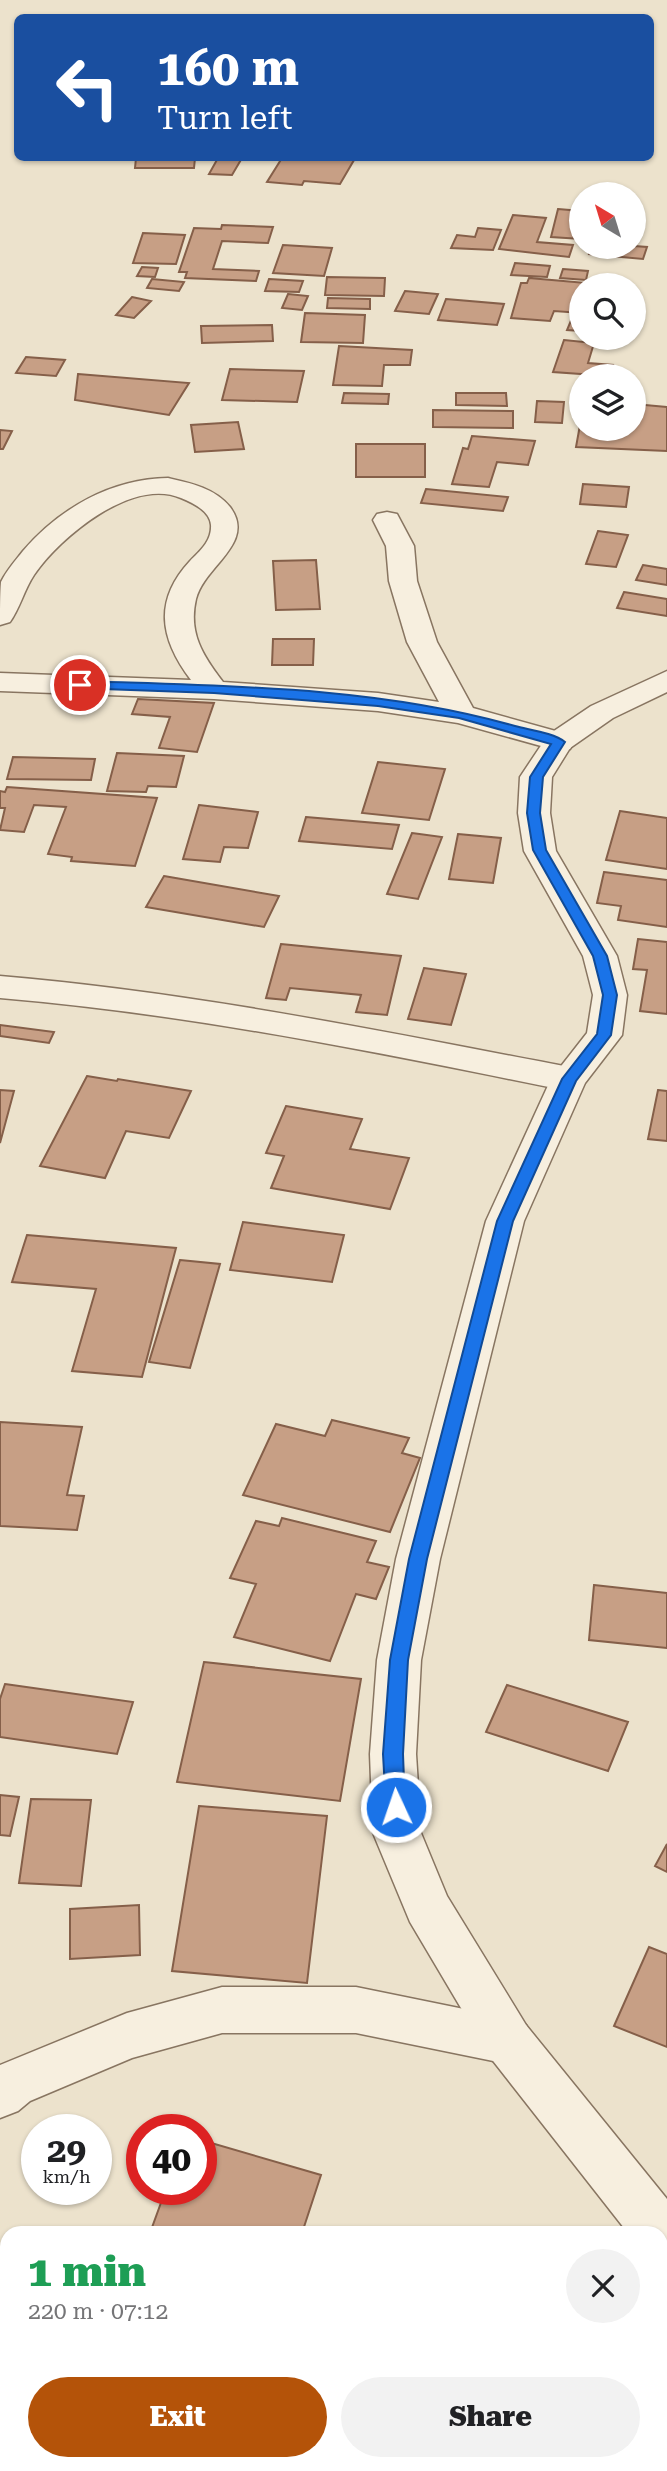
<!DOCTYPE html>
<meta charset="utf-8">
<style>
body{margin:0;font-family:"Roboto Serif",serif;background:#f2f2f2;color:#202124;height:100vh;display:flex;flex-direction:column;font-size:26px;white-space:nowrap}
*{box-sizing:border-box;margin:0}
p{font-size:23px;color:#757577}
.icon{flex:none;width:38px;height:38px;fill:none;stroke:currentColor;stroke-width:2;stroke-linecap:round;stroke-linejoin:round}
.map{position:relative;flex:1;overflow:hidden}
.drawer{position:absolute;left:0px;top:2226px;width:668px;height:245px;display:flex;flex-direction:column;background:#fff;border-radius:21px 21px 0 0;box-shadow:0 2px 5px #0004}
.drawer>*{flex:none}
.hud{position:absolute;left:14px;top:14px;width:640px;height:147px;border-radius:10px;box-shadow:0 2px 5px #0004;background:#1a4fa0;color:#fff;overflow:hidden}
.needle{width:46px;rotate:322deg}
.fabs{position:absolute;left:569px;top:182px;display:grid;gap:14px}
.fabs a{display:grid;place-items:center;width:77px;height:77px;border-radius:50%;background:#fff;box-shadow:0 2px 5px #0004;font-size:35px}
.speed{position:absolute;left:21px;top:2114px;display:flex;gap:14px;font-size:35px;font-weight:700;text-align:center}
.speed>*{display:grid;place-content:center;width:91px;height:91px;border-radius:50%;background:#fff;box-shadow:0 2px 5px #0004;line-height:1}
.speed small{font-size:18px;font-weight:400}
.speed .limit{border:10px solid #d22;background:#fff;color:#111}
.pin{position:absolute;display:grid;place-items:center;width:60px;height:60px;color:#fff;margin:-30px;border:4px solid #fff;border-radius:50%;box-shadow:0 2px 7px #0007}
.me{position:absolute;width:77px;margin:-38px;rotate:357deg;stroke-linejoin:round;filter:drop-shadow(0 0 5px #0008)}
.turn{display:flex;align-items:center;gap:24px;height:147px;padding:0 28px;font-size:32px}
.turn .icon{width:91px;height:91px;stroke-width:2.5}
.turn b{display:block;font-size:49px;line-height:60px}
.round{display:grid;place-items:center;flex:none;width:74px;height:74px;border-radius:37px;background:#f2f2f2}
.overview{display:flex;align-items:center;justify-content:space-between;height:119px;padding:0 28px}
h1{font-size:42px;font-weight:800;line-height:52px;color:#1e9e55}
.cta{display:flex;gap:14px;margin-top:auto;padding:14px 28px}
.cta a{flex:1;height:80px;border-radius:42px;background:#b45309;color:#fff;font-size:28px;font-weight:800;line-height:80px;text-align:center}
.cta a+a{background:#f2f2f2;color:#202124}
.map>svg:first-child{display:block}
.building{fill:#c79f85;stroke:#855f49;stroke-width:2}
.lines{fill:none;stroke-linecap:round;stroke-linejoin:round}
.minor-casing{stroke:#887561;stroke-width:3}
.tertiary-casing{stroke:#887561;stroke-width:3}
.minor{fill:#f7efdf;fill-rule:evenodd}
.tertiary{fill:#f7efdf;fill-rule:evenodd}
.route{fill:#1a73e8;stroke:#114b97;stroke-width:2}
</style>
<div class="map">
<svg width="667" height="2471" viewBox="0 0 667 2471">
<rect width="100%" height="100%" fill="#ece2cc"/>
<path class="building" d="M136,158H195L194,168H135Z
M218,158H242L232,175L209,174Z
M282,158H331L354,160L340,184L304,181L302,185L267,182Z
M558,209L581,211V239L551,237Z
M513,215L546,218L537,242L573,245L569,257L499,249Z
M222,225L273,227L268,243L222,241L213,269L259,271L256,281L185,278L187,272H179L194,228L221,229Z
M478,228L501,230L493,250L451,248L457,235L475,237Z
M143,233L185,235L176,264L133,263Z
M283,245L332,248L324,276L273,273Z
M634,246L647,247L643,259L589,254L591,247Z
M515,263L550,266L547,277L511,275Z
M142,267L158,268L155,277L137,276Z
M563,269L588,271L586,280L560,278Z
M327,277L385,278L384,296L325,295Z
M529,278L586,283L581,285V313L554,311L550,321L511,318L521,283H527Z
M152,279L184,282L179,291L147,288Z
M269,279L303,281L299,292L265,291Z
M405,291L438,294L429,314L395,311Z
M288,294L308,296L302,310L282,308Z
M132,297L151,301L134,318L116,315Z
M328,298L370,299V309L327,308Z
M446,299L504,304L497,325L438,320Z
M305,313L365,315L363,343L301,342Z
M572,318L581,319V331L567,330Z
M272,325L273,341L202,343L201,326Z
M564,340L594,343L588,363L613,365L609,376L553,372Z
M339,346L412,350L410,365H384L382,386L333,385Z
M26,357L65,360L56,376L16,373Z
M230,369L304,371L297,402L222,400Z
M78,374L189,383L169,415L75,400Z
M344,393L389,394L388,404L342,403Z
M456,393H506L507,406L456,405Z
M537,401L564,402L562,423L535,422Z
M634,404L667,407V451L576,447L580,425L581,429H634Z
M433,410L513,411V428L433,427Z
M238,422L244,449L195,452L191,425Z
M0,430L12,431L3,449H0Z
M472,436L535,441L528,465L497,462L489,487L452,484L463,448L468,449Z
M356,444H425V477H356Z
M583,484L629,487L626,507L580,504Z
M426,489L508,497L503,511L421,503Z
M598,531L628,535L616,567L586,564Z
M316,560L320,609L276,610L273,561Z
M643,565L667,569V585L636,580Z
M624,592L667,599V616L617,608Z
M273,639H314L313,665H272Z
M138,699L214,703L197,752L159,748L170,717L132,714Z
M117,753L184,756L176,787L148,786L146,792L107,791Z
M13,757L95,759L91,780L7,779Z
M378,762L445,769L429,820L362,813Z
M7,787L157,798L135,866L71,861L72,857L48,854L66,807L34,805L24,832L0,830L5,808H0V791L5,792Z
M199,805L258,812L248,848L224,847L220,862L183,859Z
M620,811L667,818V869L606,860Z
M306,817L399,825L392,849L299,841Z
M412,833L442,837L418,899L387,894Z
M458,834L501,838L493,883L449,879Z
M604,872L667,880V927L618,920L621,906L597,903Z
M164,876L279,896L264,927L146,907Z
M638,939L667,942V1014L640,1011L647,970L633,969Z
M281,944L401,956L387,1015L356,1012L361,995L290,988L286,1000L266,998Z
M424,968L466,974L451,1025L408,1019Z
M0,1025L54,1032L49,1043L0,1036Z
M87,1076L117,1081L118,1079L191,1091L169,1138L126,1131L105,1178L40,1166Z
M0,1090L14,1091L0,1143Z
M658,1090L667,1091V1141L648,1139Z
M286,1106L362,1119L350,1149L409,1158L390,1209L271,1188L284,1156L266,1153Z
M243,1222L344,1235L332,1282L230,1270Z
M27,1235L176,1248L142,1377L72,1371L96,1289L12,1282Z
M180,1260L220,1264L190,1368L149,1362Z
M332,1420L409,1438L402,1453L420,1458L390,1532L243,1495L276,1424L325,1436Z
M0,1422L82,1427L67,1495L84,1496L77,1530L0,1526Z
M282,1518L376,1541L367,1562L389,1567L376,1599L356,1594L330,1661L234,1637L256,1584L230,1578L256,1521L279,1526Z
M594,1585L667,1593V1648L589,1640Z
M204,1662L361,1679L340,1801L177,1782Z
M5,1684L133,1702L117,1754L0,1737V1699Z
M507,1685L628,1722L608,1771L486,1732Z
M0,1795L19,1797L10,1836L0,1835Z
M31,1799L91,1800L81,1886L19,1883Z
M199,1806L327,1816L307,1983L172,1971Z
M667,1844V1872L655,1866Z
M139,1905L140,1955L70,1959V1909Z
M649,1947L667,1954V2047L614,2026Z
M201,2140L321,2175L302,2233H150L166,2189H201Z"/>
<g class="lines">
<defs>
<path id="minor" d="M168,478C190,483 215,488 230,507C257,543 204,566 196,599C188,633 203,656 223,682L378,693L439,702L407,642L389,581L386,546L373,520L377,514L387,512L397,514L414,546L417,581L437,642L473,708L570,735L574,742L570,749L559,751L458,723L378,711L214,699L0,691V673L191,680C160,639 153,601 190,561C200,551 212,541 211,525C210,511 193,503 181,498C132,477 60,537 34,575C24,590 20,608 10,622L0,625C0,612 0,593 1,582C6,571 16,560 23,551C60,508 111,479 168,478Z
M0,976C192,992 380,1031 569,1067L582,1071L587,1079L582,1087L569,1091C380,1053 192,1014 0,998Z
M222,1987H356L508,2018L526,2025L533,2041L526,2057L508,2064L356,2033H222L132,2058L30,2101L18,2111L0,2118V2065L127,2013Z"/>
<path id="tertiary" d="M667,671V692L613,718L570,748L552,777L550,813L556,851L617,956L627,995L622,1035L585,1083L524,1221L440,1559L421,1660L416,1754L421,1833L447,1896L526,2025L667,2199V2257L662,2259V2233H628L490,2057L410,1922L373,1833L370,1754L377,1660L396,1559L486,1221L551,1079L587,1033L593,995L583,956L524,851L518,813L520,777L548,735L591,706Z"/>
</defs>
<use href="#minor" class="minor-casing"/>
<use href="#tertiary" class="tertiary-casing"/>
<use href="#minor" class="minor"/>
<use href="#tertiary" class="tertiary"/>
</g>
<path class="route" d="M80,681C225,686 375,686 515,726C530,730 554,733 565,742L543,777L540,813L546,850L607,956L617,995L611,1035L576,1081L513,1221L427,1559L408,1660L403,1754L405,1807L403,1813L396,1815L389,1813L386,1807L383,1754L390,1660L409,1559L497,1221L562,1079L597,1034L603,995L593,956L533,850L527,813L530,777L551,744L459,718L378,706L214,693L76,688V682Z"/>
</svg>
<div class="fabs">
<a><svg class="needle" viewBox="-14 -14 28 28"><path d="M0-13l5 13h-10z" fill="#e53935"/><path d="M0 13l5-13h-10z" fill="#757577"/></svg></a>
<a><svg class="icon" aria-label="search" viewBox="0 0 24 24"><circle cx="10" cy="10" r="6"/><path d="M15 15l6 6"/></svg></a>
<a><svg class="icon" aria-label="layers" viewBox="0 0 24 24"><path d="M12 4l9 5-9 5-9-5zM3 14l9 5 9-5"/></svg></a>
</div>
<div class="speed"><div>29<small>km/h</small></div><div class="limit">40</div></div>
<div class="pin" style="left:80px;top:685px;background:#d93025"><svg class="icon" aria-label="arrive" viewBox="0 0 24 24"><path d="M6 21V4h12l-3 4 3 4H6"/></svg></div>
<svg class="me" style="left:396px;top:1807px" viewBox="-20 -20 40 40"><circle r="17" fill="#1a73e8" stroke="#fff" stroke-width="3"/><path d="M0-11L8 9 0 5-8 9z" fill="#fff"/></svg>
<div class="hud">
<div class="turn"><svg class="icon" aria-label="left" viewBox="0 0 24 24"><path d="M17 20v-9H6M10 6l-5 5 5 5"/></svg><div><b>160 m</b>Turn left</div></div>
</div>
<section class="drawer">
<div class="overview"><div><h1>1 min</h1><p>220 m · 07:12</p></div><a class="round"><svg class="icon" aria-label="close" viewBox="0 0 24 24"><path d="M6 6l12 12M18 6L6 18"/></svg></a></div>
<div class="cta"><a>Exit</a><a>Share</a></div>
</section>
</div>
